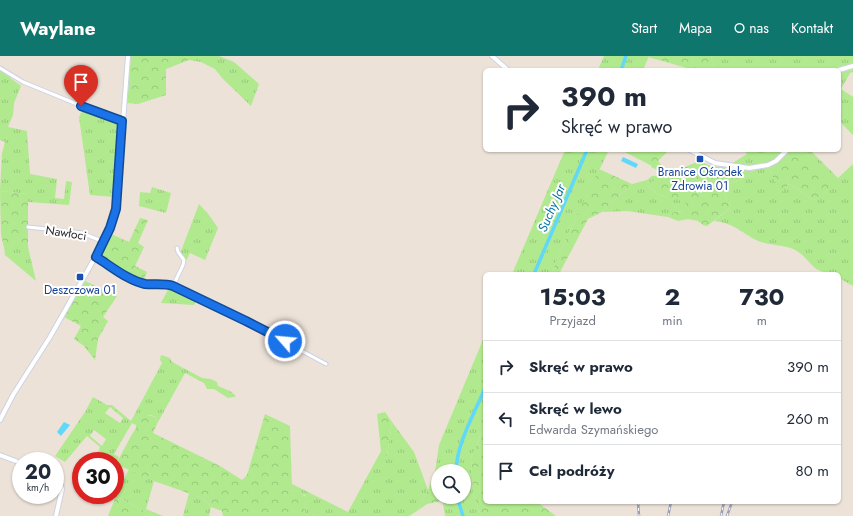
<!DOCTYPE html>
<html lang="pl">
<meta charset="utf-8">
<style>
body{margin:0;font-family:Jost,sans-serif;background:#f6f6f7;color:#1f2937;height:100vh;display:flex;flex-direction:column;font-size:15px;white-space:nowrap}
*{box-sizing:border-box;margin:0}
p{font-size:13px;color:#747a83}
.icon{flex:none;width:22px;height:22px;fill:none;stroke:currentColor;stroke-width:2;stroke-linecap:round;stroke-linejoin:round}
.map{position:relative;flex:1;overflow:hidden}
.drawer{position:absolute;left:483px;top:216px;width:358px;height:232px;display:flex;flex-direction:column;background:#fff;border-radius:6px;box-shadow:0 1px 3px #0004}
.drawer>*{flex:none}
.banner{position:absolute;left:483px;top:12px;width:358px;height:84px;border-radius:6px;box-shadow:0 1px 3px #0004;background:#fff;color:#1f2937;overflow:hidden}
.fabs{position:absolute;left:431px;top:408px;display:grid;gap:8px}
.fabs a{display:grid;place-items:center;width:40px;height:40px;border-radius:50%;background:#fff;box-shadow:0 1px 3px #0004;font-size:20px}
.speed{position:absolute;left:12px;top:396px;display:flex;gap:8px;font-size:20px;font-weight:700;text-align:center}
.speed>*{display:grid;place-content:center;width:52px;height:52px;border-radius:50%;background:#fff;box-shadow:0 1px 3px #0004;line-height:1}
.speed small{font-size:10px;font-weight:400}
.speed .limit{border:6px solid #d22;background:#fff;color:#111}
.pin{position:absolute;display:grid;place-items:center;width:34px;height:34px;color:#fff;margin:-41px -17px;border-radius:50% 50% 50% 0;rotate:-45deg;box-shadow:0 0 4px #0007}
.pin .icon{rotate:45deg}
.me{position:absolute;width:44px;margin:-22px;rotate:297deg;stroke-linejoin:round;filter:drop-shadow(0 0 3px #0008)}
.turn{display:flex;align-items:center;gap:14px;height:84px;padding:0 12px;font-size:18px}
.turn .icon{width:52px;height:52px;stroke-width:2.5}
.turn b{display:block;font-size:28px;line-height:34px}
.eta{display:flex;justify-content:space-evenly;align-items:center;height:68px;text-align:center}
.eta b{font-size:24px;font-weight:700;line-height:28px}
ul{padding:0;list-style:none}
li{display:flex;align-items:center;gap:12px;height:52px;padding:0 12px;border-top:1px solid #e0e1e3}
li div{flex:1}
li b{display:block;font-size:15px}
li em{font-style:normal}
header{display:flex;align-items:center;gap:24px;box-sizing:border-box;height:56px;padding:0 20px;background:#0f766e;color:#fff}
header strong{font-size:19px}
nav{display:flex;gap:22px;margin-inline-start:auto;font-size:14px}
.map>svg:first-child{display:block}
.grass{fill:url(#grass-tufts);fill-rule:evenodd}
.forest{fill:url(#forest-crowns)}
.water{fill:url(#water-ripples)}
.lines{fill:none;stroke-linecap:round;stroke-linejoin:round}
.canal{stroke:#5fd8fa;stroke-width:3.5}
.minor-casing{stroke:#cdd2e3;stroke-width:5}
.tertiary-casing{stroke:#cdd2e3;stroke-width:6}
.minor{stroke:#fff;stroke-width:3}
.tertiary{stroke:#fff;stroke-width:4}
.rail-casing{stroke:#9a9fb5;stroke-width:2.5}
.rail{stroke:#fff;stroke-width:1;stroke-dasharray:3;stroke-linecap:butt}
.route-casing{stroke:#114b97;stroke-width:10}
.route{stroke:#1a73e8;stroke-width:7}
.transit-dot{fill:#1a4fb4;stroke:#fff;stroke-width:1.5}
.labels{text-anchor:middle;stroke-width:4;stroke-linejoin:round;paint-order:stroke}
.transit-label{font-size:12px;fill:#164399;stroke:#fff}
.street-label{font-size:12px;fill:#282828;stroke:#fff}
.water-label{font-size:13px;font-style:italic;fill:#0073a4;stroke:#fff}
</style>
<header>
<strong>Waylane</strong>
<nav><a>Start</a><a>Mapa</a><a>O nas</a><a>Kontakt</a></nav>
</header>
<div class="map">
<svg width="853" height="460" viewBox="0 0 853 460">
<defs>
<pattern id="grass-tufts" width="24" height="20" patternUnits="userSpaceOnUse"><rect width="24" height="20" fill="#b1e98e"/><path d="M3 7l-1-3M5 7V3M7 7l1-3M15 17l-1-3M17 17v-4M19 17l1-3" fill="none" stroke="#98c87a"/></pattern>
<pattern id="forest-crowns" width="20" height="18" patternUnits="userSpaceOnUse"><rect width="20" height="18" fill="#b1e98e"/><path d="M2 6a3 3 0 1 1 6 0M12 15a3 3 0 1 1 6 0" fill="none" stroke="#98c87a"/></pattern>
<pattern id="water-ripples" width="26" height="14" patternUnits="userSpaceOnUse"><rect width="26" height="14" fill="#5fd8fa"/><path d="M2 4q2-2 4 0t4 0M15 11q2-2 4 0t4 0" fill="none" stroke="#53b9d6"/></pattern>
</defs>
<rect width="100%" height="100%" fill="#ece2d8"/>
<path class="grass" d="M185,0H219L234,6L259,28L251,50L222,22L215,13L201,6L189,4Z
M604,0H649L643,14H598Z
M711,0H853V9L837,14H715Z
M853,13V16L850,17L841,33L853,41V79L839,65V17Z
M0,14L21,30L14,47L13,59L8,71L27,75L30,118L57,123L55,142L64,143L66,125L72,126L69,149L28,146V138L0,135L2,97L5,86L0,84Z
M83,53L119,68L114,141L90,139L79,61Z
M565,94H609L569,176L551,218H512Z
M743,94H784C772,111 750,111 731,108L747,98Z
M799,94H810L838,122L853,108V230L839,222V218C831,218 822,217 815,212C809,207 805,200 797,195C787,189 773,190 761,186C743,179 736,167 714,165L731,151L725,139L727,129L750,119L751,115L768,111L781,136L789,128L814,144L830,133L806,96Z
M664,119L666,120L647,129L657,138L668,142H675L688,148L684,155L674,156L668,161L627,155L602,156L632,128L647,124L652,120Z
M152,131L171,137L166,157L139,150L140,136L150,137Z
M199,148L209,159L218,172L205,204L190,197L186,205L181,198V195Z
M4,191H28L36,225L5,199Z
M175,228L198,239L194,249L161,247L170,230Z
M485,279V368L471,402L473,436L481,460H445L442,441H464V415H438V427L435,416L439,389Z
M161,299L170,302L172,306L202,322L211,323L217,326L218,330L230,335L236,340L234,341L228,342L214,333H207L204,327L185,317L157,368L156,361C149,358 144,358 136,361V369L132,367L114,398L119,401L116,408L115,405H108L97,399L100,391L87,380L65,406L55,400L85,356L93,341L107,349H112L131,365L162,307L160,304ZM110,351L123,362L120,367L105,357ZM94,374L106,383L102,390L90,380Z
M392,366L414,396L428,434L417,455L409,460H317L312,458H305L304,452L307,445L305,439L298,438L292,434V428L348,456L381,395L387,399Z
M129,413L154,425L146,453L163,460H154L116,440Z
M189,437L202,442L211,451L209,460H183Z"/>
<path class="forest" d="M131,0H185L189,4L166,13V39L138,48L127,47Z
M649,0H711L715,14H694L648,1Z
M621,94H669L658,105L666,115L669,116L666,118L651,111L652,110Z
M789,94H799L806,96L831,133L814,144L789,128L781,137L768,111L776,107Z
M699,105L711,110L751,115L750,119L727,129L725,139L731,151L707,170L703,169L698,165L688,163L678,165L668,161L674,156L684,155L687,148L675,142H668L657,138L646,128Z
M599,113L632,128L602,156L588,163L559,218H551L569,176Z
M0,135L28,138V191H4L1,179Z
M140,162L148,164L138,187L144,191L135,210L147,216L143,225L131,222L100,201L111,178L129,186Z
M85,225L117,240L103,261L108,265L98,283L95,304L84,290L74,283L81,270L64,261Z
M385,356L392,366L387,400L381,395L377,358Z
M143,358L156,361L157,368L153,377L220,410L242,424L247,419L265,358L290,370L292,434C296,437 304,438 307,442V445L304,452L305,458H312L317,460H223L222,455L211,451L202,442L154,425L116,408L131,380L136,372V361Z
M485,368V446H537L556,460H481L473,436L471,402Z
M435,416L438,430V441H441L442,445L427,448L417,455L428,434Z
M116,440L154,460H108Z"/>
<path class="water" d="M623,101L638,108L636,112L621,105Z
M64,366L70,369L61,380L57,376Z"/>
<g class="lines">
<path class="canal" d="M621,14L626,0
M534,218L587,94
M456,415C457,386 474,359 485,332
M457,441L463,460"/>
<defs>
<path id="minor" d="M0,12L23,26L116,64L122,65
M28,171L82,177L104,186
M96,201C111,210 127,224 145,228C154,229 164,227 173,230L246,265L326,308
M173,230L183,209L184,204L178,196L177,192"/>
<path id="tertiary" d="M492,0L508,14
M839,14L853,10
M690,94L715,107L749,112L768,109L776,105L787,94
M0,364L13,339L50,281L101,191L114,161L117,146L128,0
M0,399L21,407
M55,425L61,430L62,433L56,460"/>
</defs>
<use href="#minor" class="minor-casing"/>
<use href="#tertiary" class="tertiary-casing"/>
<use href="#minor" class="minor"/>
<use href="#tertiary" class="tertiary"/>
<defs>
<path id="rail" d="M638,446L639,460
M668,460L671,446
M721,460L724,446
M727,460L732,446"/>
</defs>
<use href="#rail" class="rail-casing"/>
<use href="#rail" class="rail"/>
</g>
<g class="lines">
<defs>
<path id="route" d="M81,50L122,65L116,153L110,172L96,201C111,210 127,224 145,228C154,229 164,227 173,230L246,265L285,285"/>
</defs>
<use href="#route" class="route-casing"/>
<use href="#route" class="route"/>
</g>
<g class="transit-dot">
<rect x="696" y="99" width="8" height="8" rx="2"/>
<rect x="76" y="217" width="8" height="8" rx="2"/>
</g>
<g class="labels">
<g class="transit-label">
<text x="700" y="120">Branice Ośrodek<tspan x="700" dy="14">Zdrowia 01</tspan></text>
<text x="80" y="238">Deszczowa 01</text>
</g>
<g class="street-label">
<text transform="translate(66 177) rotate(9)" y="4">Nawłoci</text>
</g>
<g class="water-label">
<text transform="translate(551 152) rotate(-67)" y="5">Suchy Jar</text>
</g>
</g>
</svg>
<div class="fabs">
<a><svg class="icon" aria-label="search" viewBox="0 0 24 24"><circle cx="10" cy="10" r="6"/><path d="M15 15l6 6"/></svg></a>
</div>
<div class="speed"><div>20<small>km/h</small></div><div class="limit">30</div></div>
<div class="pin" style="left:81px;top:50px;background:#d93025"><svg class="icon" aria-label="arrive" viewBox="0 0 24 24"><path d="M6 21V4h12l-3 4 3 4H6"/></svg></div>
<svg class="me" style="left:285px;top:285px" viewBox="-20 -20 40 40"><circle r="17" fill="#1a73e8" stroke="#fff" stroke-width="3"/><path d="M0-11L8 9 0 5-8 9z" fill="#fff"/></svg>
<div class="banner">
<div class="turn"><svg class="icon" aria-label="right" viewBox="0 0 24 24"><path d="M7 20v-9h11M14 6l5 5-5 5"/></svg><div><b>390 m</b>Skręć w prawo</div></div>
</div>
<section class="drawer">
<div class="eta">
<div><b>15:03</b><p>Przyjazd</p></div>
<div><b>2</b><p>min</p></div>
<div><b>730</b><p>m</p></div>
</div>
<ul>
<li><svg class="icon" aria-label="right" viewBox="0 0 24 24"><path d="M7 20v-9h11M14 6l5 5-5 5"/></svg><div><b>Skręć w prawo</b></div><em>390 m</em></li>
<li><svg class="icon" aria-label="left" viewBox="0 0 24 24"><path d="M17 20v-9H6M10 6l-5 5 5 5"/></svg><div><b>Skręć w lewo</b><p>Edwarda Szymańskiego</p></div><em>260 m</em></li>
<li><svg class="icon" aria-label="arrive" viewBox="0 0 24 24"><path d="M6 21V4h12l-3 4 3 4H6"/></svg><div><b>Cel podróży</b></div><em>80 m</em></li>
</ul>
</section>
</div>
